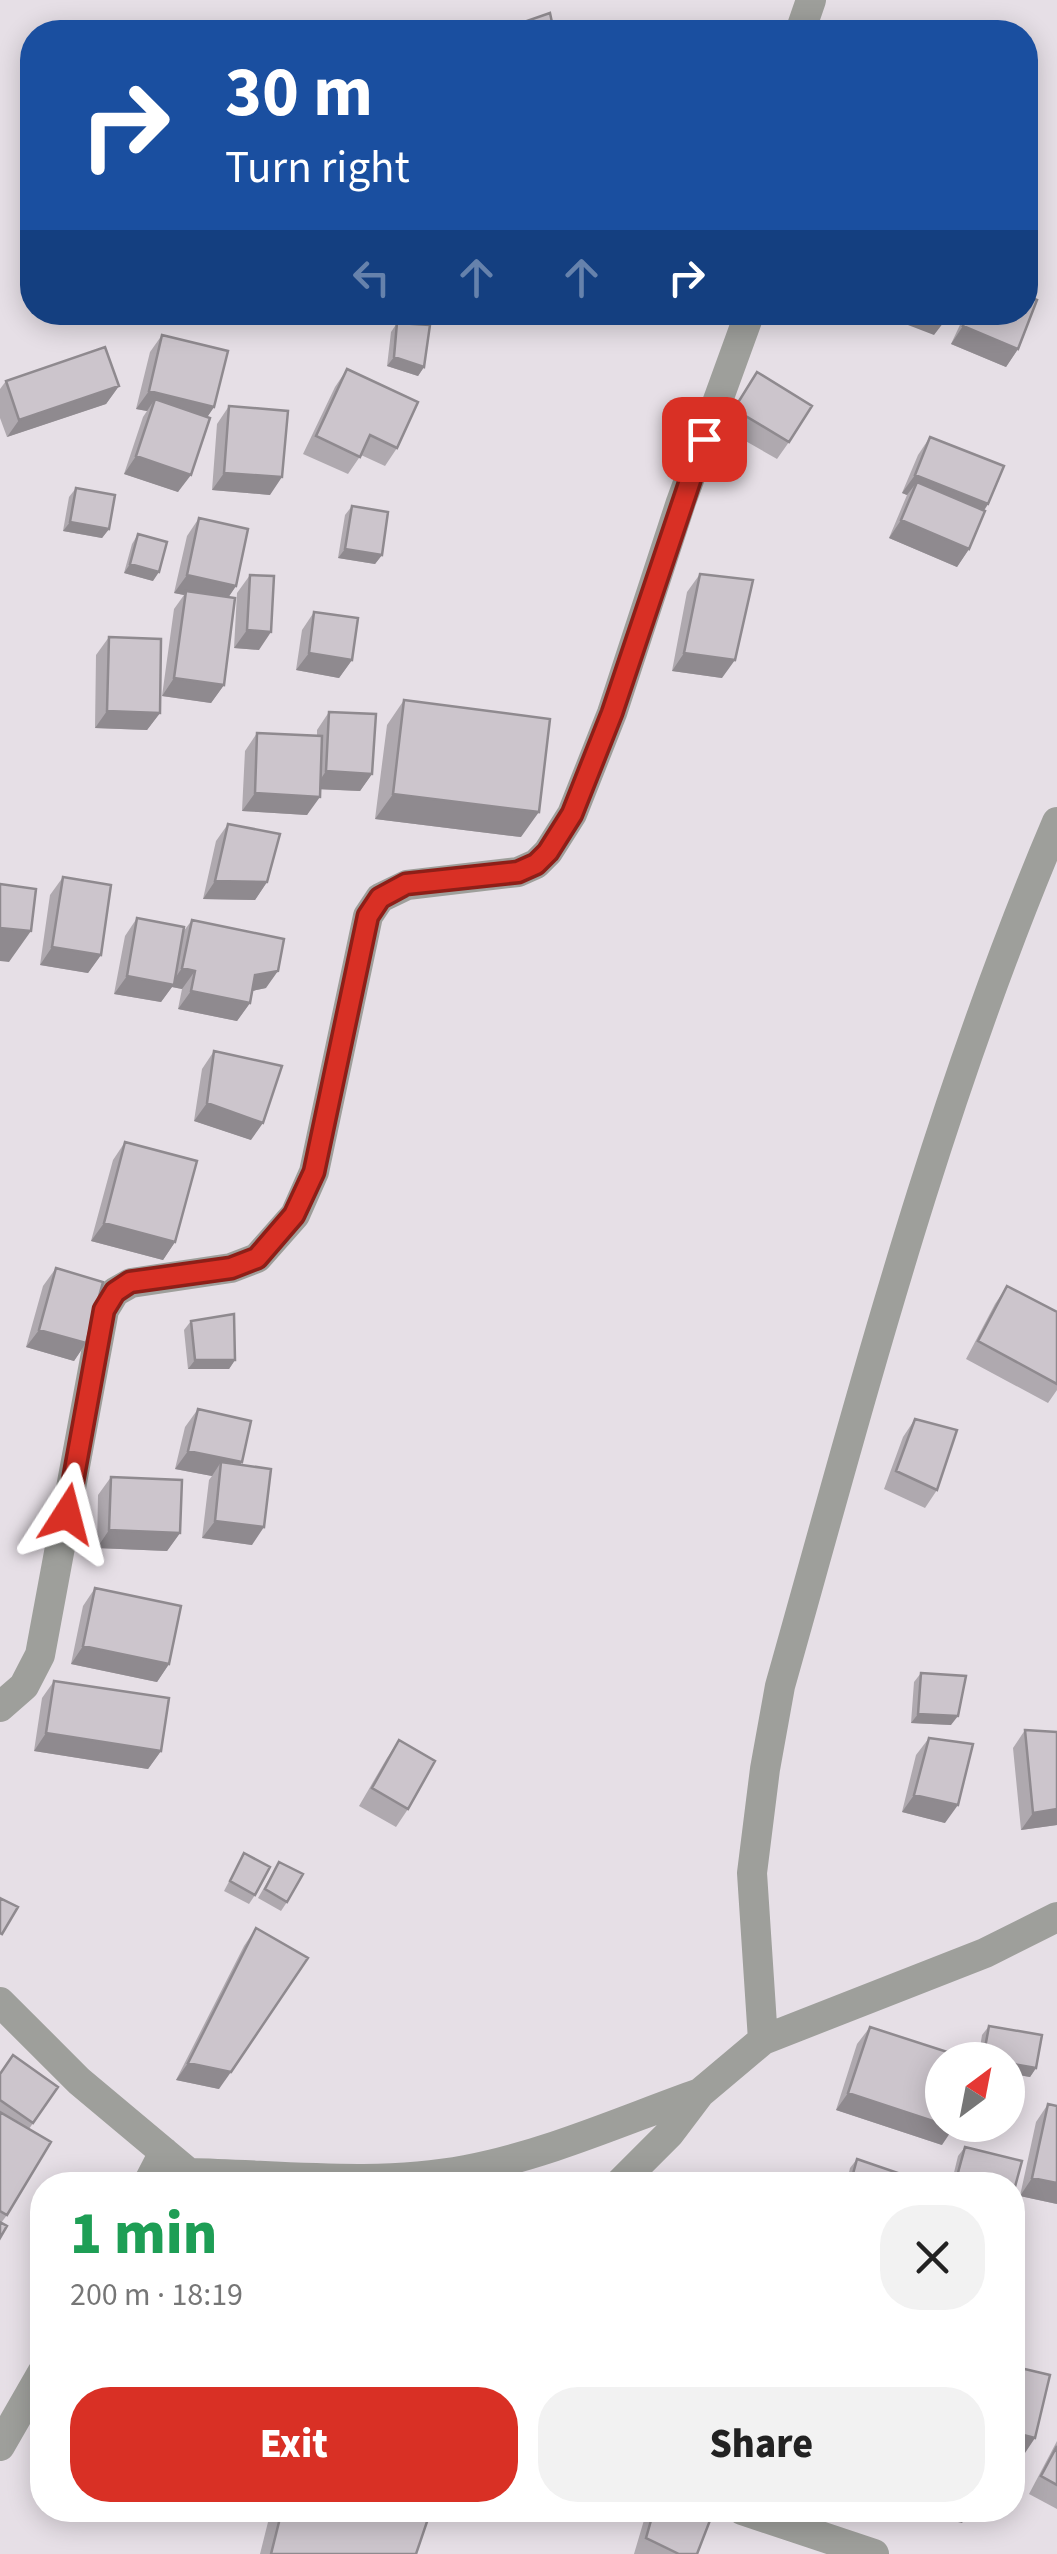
<!DOCTYPE html>
<meta charset="utf-8">
<style>
body{margin:0;font-family:"Source Sans 3",sans-serif;background:#f2f2f2;color:#222;height:100vh;display:flex;flex-direction:column;font-size:38px;white-space:nowrap}
*{box-sizing:border-box;margin:0}
p{font-size:32px;color:#767676}
.icon{flex:none;width:55px;height:55px;fill:none;stroke:currentColor;stroke-width:2;stroke-linecap:round;stroke-linejoin:round}
.map{position:relative;flex:1;overflow:hidden}
.sheet{position:absolute;left:30px;top:2172px;width:995px;height:350px;display:flex;flex-direction:column;background:#fff;border-radius:40px;box-shadow:0 5px 25px #0003}
.sheet>*{flex:none}
.top-card{position:absolute;left:20px;top:20px;width:1018px;height:305px;border-radius:40px;box-shadow:0 5px 25px #0003;background:#1a4fa0;color:#fff;overflow:hidden}
.needle{width:65px;rotate:32deg}
.fabs{position:absolute;left:925px;top:2042px;display:grid;gap:20px}
.fabs a{display:grid;place-items:center;width:100px;height:100px;border-radius:50%;background:#fff;box-shadow:0 5px 25px #0003;font-size:50px}
.pin{position:absolute;display:grid;place-items:center;width:85px;height:85px;color:#fff;margin:-42px;border-radius:20px;box-shadow:0 5px 15px #0006}
.me{position:absolute;width:110px;margin:-55px;rotate:9deg;stroke-linejoin:round;filter:drop-shadow(0 0 8px #0008)}
.turn{display:flex;align-items:center;gap:35px;height:210px;padding:0 40px;font-size:45px}
.turn .icon{width:130px;height:130px;stroke-width:2.5}
.turn b{display:block;font-size:70px;line-height:85px}
.lanes{display:flex;align-items:center;height:95px;padding:0 40px;background:#0003;justify-content:center;gap:50px;direction:ltr}
.lanes .off{opacity:.35}
.round{display:grid;place-items:center;flex:none;width:105px;height:105px;border-radius:40px;background:#f2f2f2}
.overview{display:flex;align-items:center;justify-content:space-between;height:170px;padding:0 40px}
h1{font-size:60px;font-weight:800;line-height:75px;color:#1e9e55}
.button{display:flex;gap:20px;margin-top:auto;padding:20px 40px}
.button a{flex:1;height:115px;border-radius:40px;background:#d93025;color:#fff;font-size:40px;font-weight:800;line-height:115px;text-align:center}
.button a+a{background:#f2f2f2;color:#222}
.map>svg:first-child{display:block}
.lines{fill:none;stroke-linecap:round;stroke-linejoin:round}
.minor{stroke:#9e9f9b;stroke-width:30}
.wall{fill:#afa9af}
.shaded-wall{fill:#8f8a8f}
.building{fill:#ccc5cc;stroke:#8f8a8f;stroke-width:2.5}
.route-casing{stroke:#8d1f18;stroke-width:25}
.route{stroke:#d93025;stroke-width:18}
</style>
<div class="map">
<svg width="1057" height="2554" viewBox="0 0 1057 2554">
<rect width="100%" height="100%" fill="#e6dfe6"/>
<g class="lines">
<path class="minor" d="M800,32L811,0
M0,1707L24,1686L40,1655L104,1310L115,1292L131,1283L231,1268L257,1258L295,1215L314,1172L368,916L380,898L407,885L518,872L536,864L548,852L572,814L612,713L681,502L750,312
M0,2002L79,2081L202,2184
M763,2040L752,1873L765,1769L780,1686C862,1395 938,1101 1057,822
M190,2173C280,2175 377,2187 466,2170C546,2155 624,2120 700,2093
M147,2185L164,2152
M618,2185L669,2134L700,2093L763,2040L985,1953L1057,1917
M0,2446L42,2373
M742,2510L874,2554"/>
</g>
<path class="wall" d="M690,312H713L707,320Z
M966,312H1025L1018,349L1006,367L951,344Z
M397,323L424,367L418,376L387,366L391,332Z
M162,335L214,407L207,417L178,492L124,474L143,417L147,411L136,409L150,352Z
M347,369L397,448L385,466L361,455L348,474L303,454L335,387Z
M757,372L789,442L777,459L721,427Z
M6,381L119,386L106,404L7,437L0,418V389Z
M229,406L270,495L212,490L217,424Z
M930,437L988,504L984,511L969,549L957,567L889,538L907,495L902,493L918,455Z
M76,488L109,529L102,538L63,531L69,497Z
M352,506L382,555L375,564L338,558L345,515Z
M199,518L236,586L228,597L224,685L211,703L162,696L174,609L184,595L174,593L187,536Z
M138,534L153,581L124,573L132,544Z
M700,574L722,678L672,671L687,592Z
M250,575L259,650L234,648L237,593Z
M314,612L352,660L339,678L296,670L302,630Z
M109,637L160,713L147,730L95,728L96,655Z
M404,700L521,837L375,819L387,725Z
M329,712L372,774L360,791L320,789L307,815L242,811L245,751L257,733L317,736V730Z
M228,824L267,882L255,900L203,899L216,841Z
M63,877L101,955L88,973L40,965L50,895Z
M137,918L183,932L192,920L266,988L252,991L250,1003L237,1021L178,1009L182,989L172,987L161,1002L114,994L125,936Z
M214,1051L251,1140L194,1121L202,1069Z
M125,1142L175,1242L163,1260L91,1241L113,1160Z
M56,1268L86,1343L74,1361L26,1347L43,1286Z
M1007,1286L1057,1312V1390L1048,1403L966,1359L995,1304Z
M191,1321L235,1360L229,1369H188L184,1330Z
M198,1409L242,1462L240,1465L252,1545L202,1538L209,1480L212,1476L175,1469L185,1427Z
M915,1419L937,1490L925,1508L884,1489L903,1437Z
M111,1477L180,1533L167,1551L97,1548L98,1495Z
M95,1588L169,1664L157,1682L71,1664L83,1606Z
M921,1673L951,1725L911,1723L914,1682Z
M54,1681L161,1751L148,1769L34,1751L42,1698Z
M1025,1730L1057,1825L1021,1830L1013,1748Z
M929,1738L945,1823L902,1812L916,1755Z
M399,1740L408,1809L396,1827L359,1806L387,1758Z
M244,1853L255,1895L249,1904L224,1891Z
M279,1862L287,1902L281,1911L258,1898Z
M256,1928L219,2089L176,2080L244,1946Z
M989,2026L1036,2068L1030,2077L1008,2073V2060H978L982,2035Z
M870,2027L942,2145L836,2110L857,2044Z
M0,2074L58,2087L29,2129L7,2215L1,2223L0,2238Z
M1048,2104L1057,2204L1020,2196L1036,2122Z
M965,2147L1012,2185H951L958,2156Z
M857,2159L894,2185H846L850,2168Z
M1057,2441V2509L1029,2494Z
M271,2510H431L416,2554H260Z
M647,2510H714L697,2554H634Z"/>
<path class="shaded-wall" d="M901,312H933L947,318L934,335L895,320Z
M963,326L1018,349L1006,367L951,344Z
M394,357L424,367L418,376L387,366Z
M119,386L106,404L7,437L19,420Z
M149,391L214,407L202,425L155,399L147,411L136,409Z
M136,456L191,475L178,492L124,474Z
M224,473L282,477L270,495L212,490Z
M915,475L988,504L976,522L917,482L907,495L902,493Z
M901,520L969,549L957,567L889,538Z
M70,522L109,529L102,538L63,531Z
M345,549L382,555L375,564L338,558Z
M130,564L159,572L153,581L124,573Z
M187,575L236,586L224,604L186,591L184,595L174,593Z
M247,630L271,632L259,650L234,648Z
M309,653L352,660L339,678L296,670Z
M684,653L735,660L722,678L672,671Z
M174,678L224,685L211,703L162,696Z
M107,711L160,713L147,730L95,728Z
M326,771L372,774L360,791L314,789Z
M255,793L320,797L307,815L242,811Z
M393,794L539,812L521,837L375,819Z
M215,881L267,882L255,900L203,899Z
M0,928L31,931L9,962L0,961Z
M52,947L101,955L88,973L40,965Z
M182,968L195,971L182,989L172,987L161,1002L114,994L127,976L171,984Z
M278,971L266,988L243,993L255,975Z
M191,991L250,1003L237,1021L178,1009Z
M207,1103L263,1123L251,1140L194,1121Z
M104,1223L175,1242L163,1260L91,1241Z
M39,1330L86,1343L74,1361L26,1347Z
M195,1360H235L229,1369H188Z
M188,1451L242,1462L229,1480L221,1462L212,1476L175,1469Z
M215,1521L264,1527L252,1545L202,1538Z
M109,1530L180,1533L167,1551L97,1548Z
M83,1646L169,1664L157,1682L71,1664Z
M918,1714L958,1716L951,1725L911,1723Z
M46,1733L161,1751L148,1769L34,1751Z
M914,1795L958,1805L945,1823L902,1812Z
M1057,1809V1825L1021,1830L1033,1813Z
M188,2063L231,2072L219,2089L176,2080Z
M1008,2063L1036,2068L1030,2077L1008,2073Z
M848,2093L942,2124V2125L954,2127L942,2145L836,2110Z
M1032,2178L1057,2183V2204L1020,2196Z
M956,2180L978,2185H953Z
M1012,2432L1035,2438L1023,2456L1012,2453Z
M928,2510H972L962,2523L926,2514Z"/>
<path class="building" d="M550,13L554,32H495Z
M1025,295L1037,300L1018,349L963,326L970,312H1025Z
M933,312H949L947,318Z
M397,323L430,325L424,367L394,357Z
M162,335L228,351L214,407L149,391Z
M105,347L119,386L19,420L6,381Z
M347,369L418,402L397,448L370,435L360,457L316,436Z
M757,372L812,406L789,442L734,409Z
M155,399L210,418L191,475L136,456Z
M229,406L288,411L282,477L224,473Z
M930,437L1004,466L988,504L915,475Z
M917,482L985,511L969,549L901,520Z
M76,488L115,495L109,529L70,522Z
M352,506L388,512L382,555L345,549Z
M199,518L248,529L236,586L187,575Z
M138,534L167,542L159,572L130,564Z
M700,574L753,580L735,660L684,653Z
M250,575L274,576L271,632L247,630Z
M186,591L235,598L224,685L174,678Z
M314,612L358,618L352,660L309,653Z
M109,637L161,639L160,713L107,711Z
M404,700L550,719L539,812L393,794Z
M329,712L376,714L372,774L326,771Z
M257,733L322,736L320,797L255,793Z
M228,824L280,834L267,882L215,881Z
M63,877L111,885L101,955L52,947Z
M0,884L36,889L31,931L0,928Z
M137,918L184,927L174,985L127,976Z
M192,920L284,939L278,971L255,975L250,1003L191,991L195,971L182,968Z
M214,1051L282,1066L263,1123L207,1103Z
M125,1142L197,1161L175,1242L104,1223Z
M56,1268L103,1282L86,1343L39,1330Z
M1007,1286L1057,1312V1384L978,1341Z
M234,1314L235,1360H195L191,1321Z
M198,1409L251,1421L242,1462L188,1451Z
M915,1419L957,1430L937,1490L896,1471Z
M221,1462L271,1469L264,1527L215,1521Z
M111,1477L182,1480L180,1533L109,1530Z
M95,1588L181,1606L169,1664L83,1646Z
M921,1673L966,1676L958,1716L918,1714Z
M54,1681L169,1698L161,1751L46,1733Z
M1025,1730L1057,1732V1809L1033,1813Z
M929,1738L973,1744L958,1805L914,1795Z
M399,1740L435,1761L408,1809L372,1788Z
M244,1853L270,1867L255,1895L230,1881Z
M279,1862L303,1874L287,1902L265,1889Z
M0,1898L18,1907L2,1934L0,1933Z
M256,1928L308,1958L231,2072L188,2063Z
M989,2026L1042,2035L1036,2068L1008,2063V2060L983,2059Z
M870,2027L972,2060H942V2124L848,2093Z
M13,2055L58,2087L33,2123L0,2100V2074Z
M1048,2104L1057,2106V2183L1032,2178Z
M0,2112L51,2142L7,2215L0,2211Z
M965,2147L1022,2161L1013,2194L1012,2185H978L956,2180Z
M857,2159L898,2173L894,2185H850Z
M0,2222L7,2226L0,2238Z
M1016,2367L1050,2375L1035,2438L1012,2432V2382Z
M1057,2446V2485L1041,2476Z
M282,2510H431L416,2554H271Z
M654,2510H714L697,2554H679L646,2538Z"/>
<g class="lines">
<defs>
<path id="route" d="M67,1514L104,1310L115,1292L130,1282L231,1268L257,1258L294,1215L314,1172L368,916L380,898L406,884L518,872L536,864L548,852L572,814L612,713L704,439"/>
</defs>
<use href="#route" class="route-casing"/>
<use href="#route" class="route"/>
</g>
</svg>
<div class="fabs">
<a><svg class="needle" viewBox="-14 -14 28 28"><path d="M0-13l5 13h-10z" fill="#e53935"/><path d="M0 13l5-13h-10z" fill="#767676"/></svg></a>
</div>
<div class="pin" style="left:704px;top:439px;background:#d93025"><svg class="icon" aria-label="arrive" viewBox="0 0 24 24"><path d="M6 21V4h12l-3 4 3 4H6"/></svg></div>
<svg class="me" style="left:67px;top:1514px" viewBox="-20 -20 40 40"><path d="M0-17L14 15 0 8-14 15z" fill="#d93025" stroke="#fff" stroke-width="4"/></svg>
<div class="top-card">
<div class="turn"><svg class="icon" aria-label="right" viewBox="0 0 24 24"><path d="M7 20v-9h11M14 6l5 5-5 5"/></svg><div><b>30 m</b>Turn right</div></div>
<div class="lanes"><svg class="icon off" aria-label="left" viewBox="0 0 24 24"><path d="M17 20v-9H6M10 6l-5 5 5 5"/></svg><svg class="icon off" aria-label="ahead" viewBox="0 0 24 24"><path d="M12 20V5M6 11l6-6 6 6"/></svg><svg class="icon off" aria-label="ahead" viewBox="0 0 24 24"><path d="M12 20V5M6 11l6-6 6 6"/></svg><svg class="icon" aria-label="right" viewBox="0 0 24 24"><path d="M7 20v-9h11M14 6l5 5-5 5"/></svg></div>
</div>
<section class="sheet">
<div class="overview"><div><h1>1 min</h1><p>200 m · 18:19</p></div><a class="round"><svg class="icon" aria-label="close" viewBox="0 0 24 24"><path d="M6 6l12 12M18 6L6 18"/></svg></a></div>
<div class="button"><a>Exit</a><a>Share</a></div>
</section>
</div>
